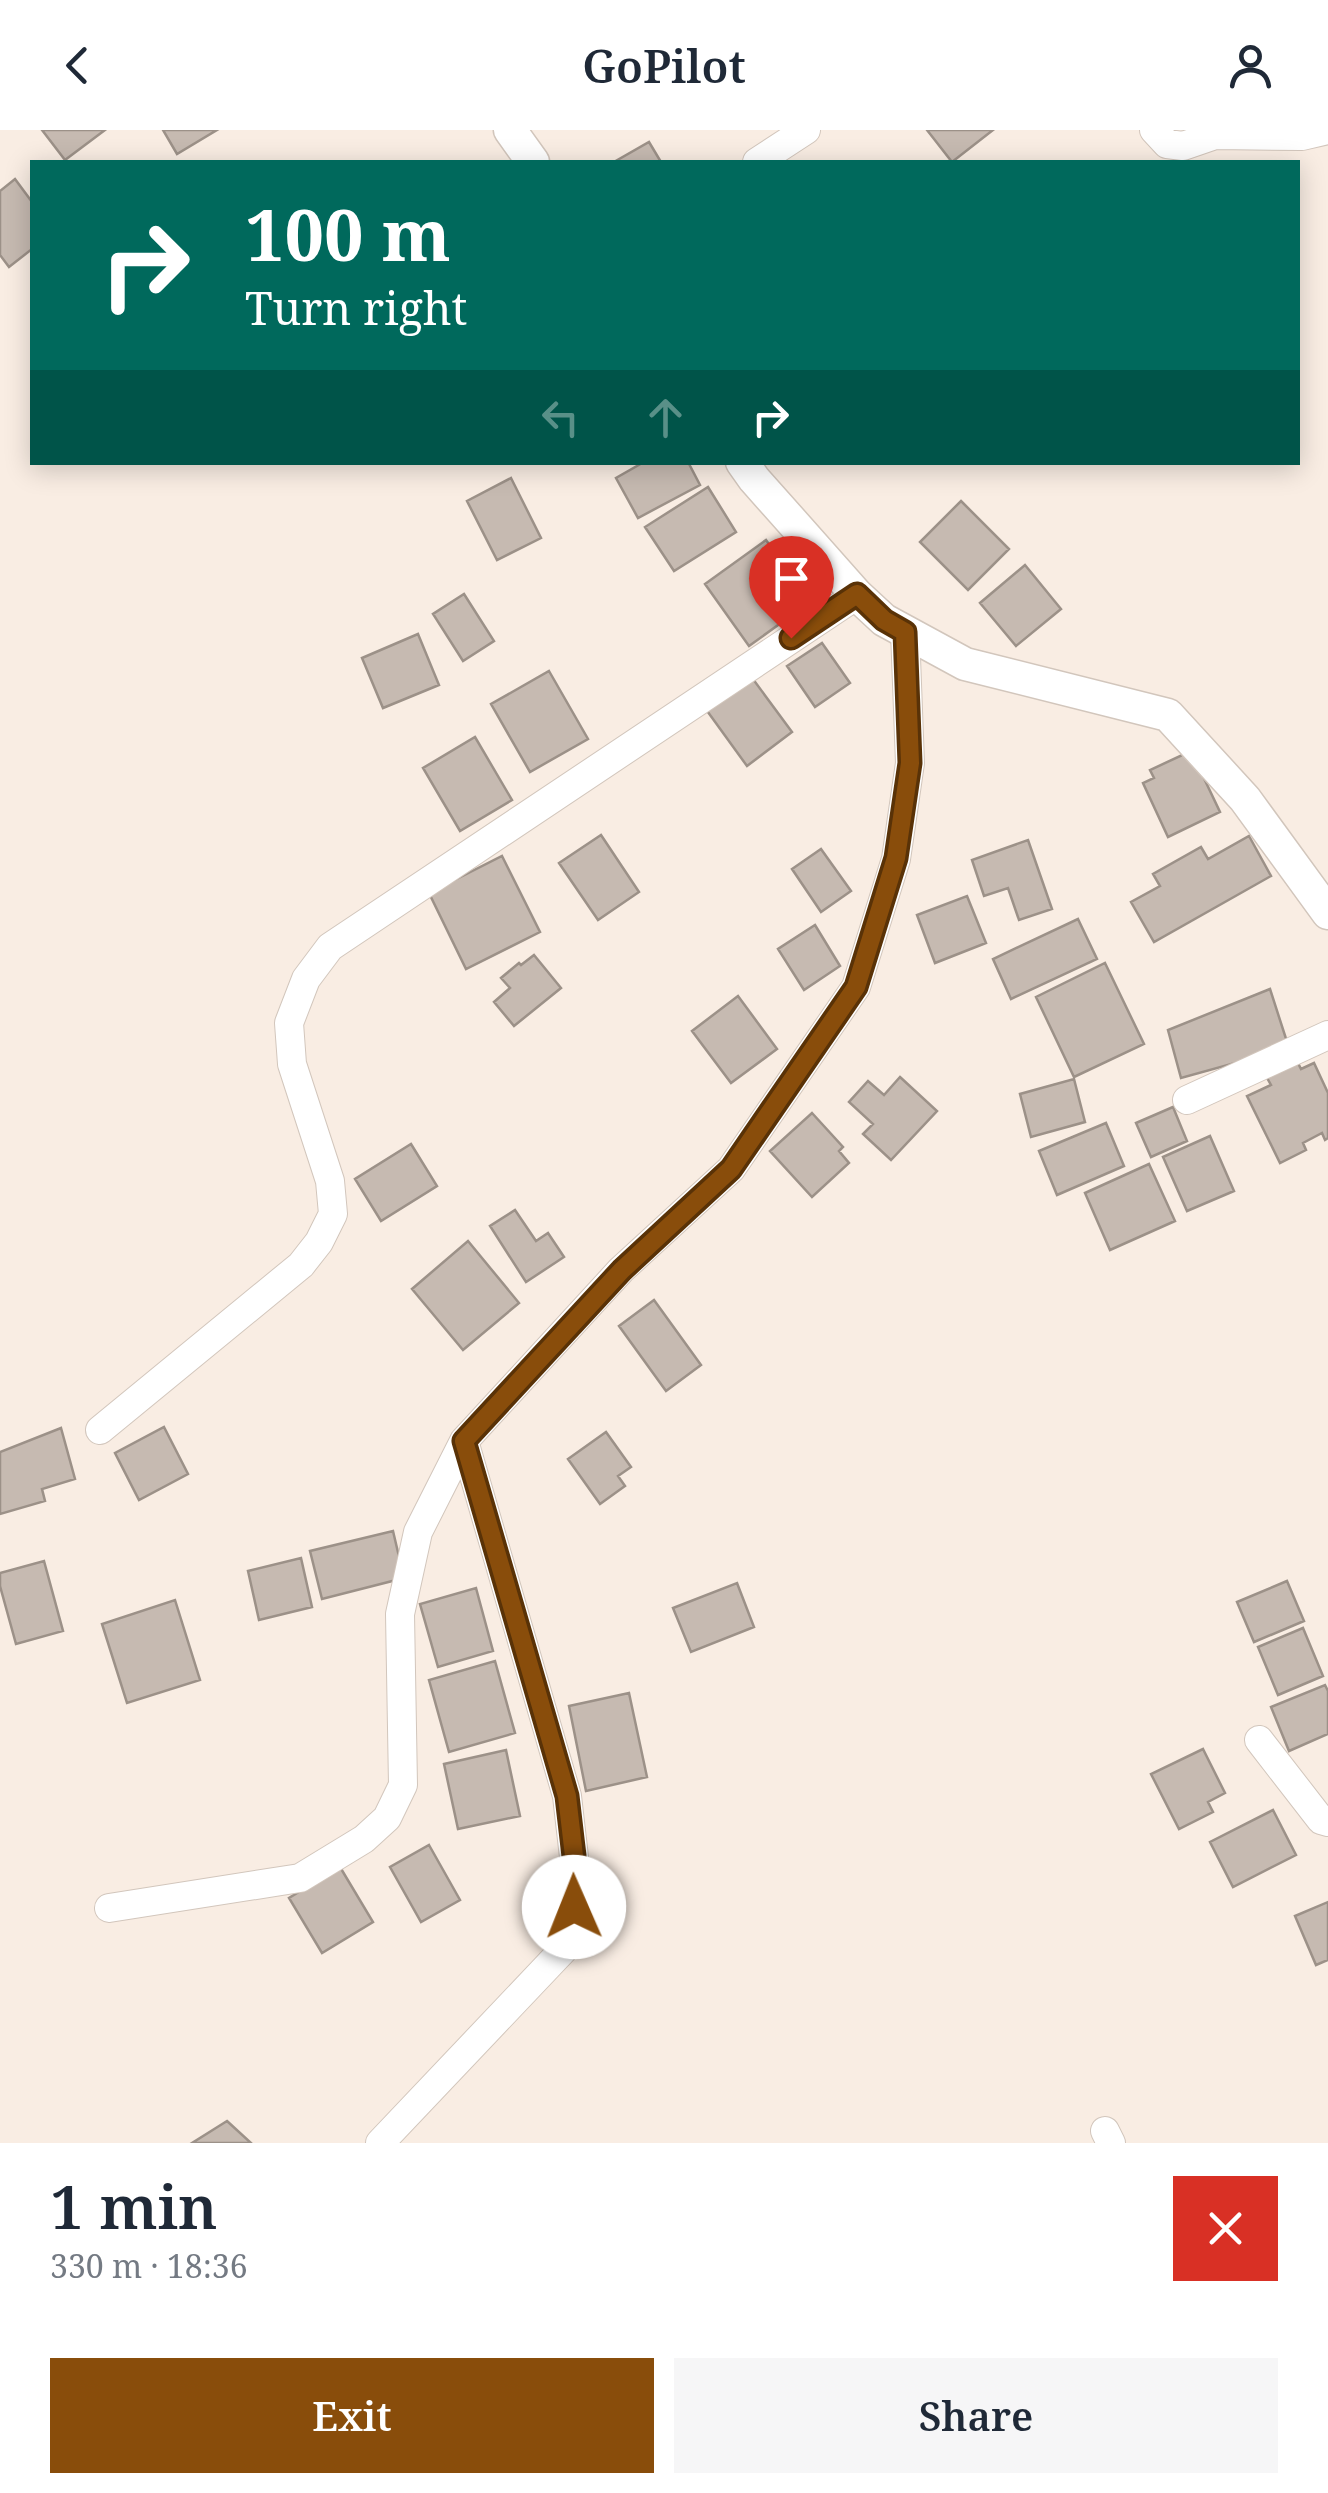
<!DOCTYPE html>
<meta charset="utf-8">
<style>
body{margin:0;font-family:"Noto Serif",serif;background:#f6f6f7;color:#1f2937;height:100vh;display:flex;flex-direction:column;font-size:38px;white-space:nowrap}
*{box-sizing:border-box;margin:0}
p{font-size:32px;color:#747a83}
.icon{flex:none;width:55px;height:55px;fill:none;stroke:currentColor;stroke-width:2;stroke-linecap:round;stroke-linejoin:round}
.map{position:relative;height:2013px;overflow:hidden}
.sheet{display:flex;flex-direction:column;background:#fff;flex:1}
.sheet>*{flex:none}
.guide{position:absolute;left:30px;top:30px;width:1270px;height:305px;border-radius:0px;box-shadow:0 5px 25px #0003;background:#00695c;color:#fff;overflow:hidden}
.pin{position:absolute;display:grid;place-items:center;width:85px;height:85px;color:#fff;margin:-102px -42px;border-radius:50% 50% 50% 0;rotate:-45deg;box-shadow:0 0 10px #0007}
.pin .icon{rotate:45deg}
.me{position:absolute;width:110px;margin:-55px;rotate:359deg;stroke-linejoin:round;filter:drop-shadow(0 0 8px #0008)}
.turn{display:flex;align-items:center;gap:35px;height:210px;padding:0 50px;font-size:45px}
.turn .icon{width:130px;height:130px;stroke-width:2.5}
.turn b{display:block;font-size:70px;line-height:85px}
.lanes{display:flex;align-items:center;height:95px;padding:0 50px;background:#0003;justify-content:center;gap:50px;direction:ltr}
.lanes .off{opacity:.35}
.round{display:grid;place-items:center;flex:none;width:105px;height:105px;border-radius:0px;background:#f6f6f7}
.summary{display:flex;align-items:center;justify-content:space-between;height:170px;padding:0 50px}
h1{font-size:60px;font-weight:600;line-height:75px}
.action{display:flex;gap:20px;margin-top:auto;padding:20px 50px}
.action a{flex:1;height:115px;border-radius:0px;background:#894d0b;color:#fff;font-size:40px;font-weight:600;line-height:115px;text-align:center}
.action a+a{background:#f6f6f7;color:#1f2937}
header{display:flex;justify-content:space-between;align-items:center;height:130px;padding:0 50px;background:#fff;font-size:45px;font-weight:600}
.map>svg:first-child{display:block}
.building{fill:#c6bab1;stroke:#9c9188;stroke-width:2.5}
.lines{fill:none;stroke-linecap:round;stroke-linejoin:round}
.minor-casing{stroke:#d2c6bc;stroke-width:30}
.tertiary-casing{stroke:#d2c6bc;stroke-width:35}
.minor{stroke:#fff;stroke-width:28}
.tertiary{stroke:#fff;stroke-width:32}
.route-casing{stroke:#593207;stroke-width:25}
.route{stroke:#894d0b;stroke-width:18}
</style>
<header><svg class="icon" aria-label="back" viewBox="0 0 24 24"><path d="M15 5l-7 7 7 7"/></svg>GoPilot<svg class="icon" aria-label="person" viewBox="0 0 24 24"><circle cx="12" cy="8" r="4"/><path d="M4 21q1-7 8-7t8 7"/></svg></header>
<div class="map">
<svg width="1328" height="2013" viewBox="0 0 1328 2013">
<rect width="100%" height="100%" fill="#f9ede3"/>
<path class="building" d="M42,0H105L65,30Z
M163,0H217L177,24Z
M927,0H993L952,32Z
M649,12L661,32H614Z
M15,49L32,72V119L9,137L0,125V61Z
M644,332H688L700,355L638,388L616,348Z
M511,348L541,408L497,430L467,371Z
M708,357L736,402L674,441L645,397Z
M961,371L1009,419L968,460L920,412Z
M766,410L810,472L749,516L705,454Z
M1025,435L1061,479L1016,516L980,473Z
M464,464L494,511L463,531L433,484Z
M418,504L439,555L383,578L362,528Z
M822,513L850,553L815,577L787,536Z
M549,541L588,609L530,642L491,574Z
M750,545L792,602L747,636L705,578Z
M475,607L512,670L460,701L423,638Z
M1191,621L1220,682L1168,707L1143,653L1154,648L1150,640Z
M601,705L639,762L598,790L559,733Z
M1249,706L1271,746L1154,812L1131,772L1160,756L1153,744L1201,717L1208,729Z
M1028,710L1052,779L1019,790L1008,758L984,766L972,730Z
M821,719L851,761L821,782L792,739Z
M502,726L540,802L466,839L429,763Z
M967,766L986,813L935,833L917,785Z
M1078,789L1097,829L1011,869L993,829Z
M815,795L840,836L804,860L778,819Z
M534,825L561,858L514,896L494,872L510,858L501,848L519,833L521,835Z
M1105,833L1144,914L1074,947L1036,867Z
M1270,859L1289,918L1181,948L1168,900Z
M738,866L777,919L731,953L692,901Z
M1297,931L1301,939L1314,933L1328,963V1008L1325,1010L1322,1003L1303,1013L1306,1020L1280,1033L1247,966L1271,955L1266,946Z
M900,947L937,981L891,1030L863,1004L873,994L849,972L868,951L884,965Z
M1074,949L1085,992L1031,1007L1020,964Z
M1173,977L1187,1011L1151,1027L1136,993Z
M812,983L843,1017L839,1021L849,1033L812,1067L770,1021Z
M1106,993L1124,1036L1057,1065L1039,1021Z
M1210,1006L1234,1061L1187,1081L1163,1027Z
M411,1014L437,1056L381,1091L355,1049Z
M1149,1034L1175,1091L1110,1120L1085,1063Z
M515,1080L536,1111L548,1103L564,1127L526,1152L490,1096Z
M468,1111L519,1173L463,1220L412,1159Z
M654,1170L701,1235L666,1261L619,1196Z
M164,1297L188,1344L139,1370L115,1323Z
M61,1298L75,1349L42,1359L45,1371L0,1384V1322Z
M606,1302L631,1337L618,1346L625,1356L600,1374L568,1329Z
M393,1401L404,1448L322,1469L310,1421Z
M301,1428L312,1477L259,1490L248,1441Z
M44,1431L63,1501L16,1514L0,1456V1443Z
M1287,1451L1304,1491L1254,1512L1237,1472Z
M737,1453L754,1497L691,1522L673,1478Z
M476,1458L493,1521L438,1537L420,1474Z
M175,1470L200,1550L127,1573L102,1494Z
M1303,1498L1323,1546L1278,1565L1258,1517Z
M495,1531L515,1603L449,1622L429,1550Z
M1325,1555L1328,1561V1604L1289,1621L1271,1577Z
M629,1563L647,1647L586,1661L569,1576Z
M1203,1619L1225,1663L1208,1672L1213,1682L1179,1699L1151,1644Z
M506,1620L520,1686L458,1699L444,1634Z
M1273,1680L1296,1725L1233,1757L1210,1712Z
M429,1715L460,1770L421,1792L390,1737Z
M340,1737L373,1792L322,1823L289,1768Z
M1328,1772V1830L1316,1835L1295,1786Z
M227,1991L251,2013H192Z"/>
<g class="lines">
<defs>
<path id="minor" d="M1154,0L1167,14L1183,16L1215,5L1302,6L1328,0
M757,32L806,0
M1187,970L1328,905
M100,1300L301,1135L319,1112L333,1084L330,1051L292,934L289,893L306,849L330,817L857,465
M1259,1610L1321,1690L1328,1692
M109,1778L300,1748L364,1709L387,1688L403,1655L400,1484L418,1402L464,1311L621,1140L731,1039L856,857L896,729L910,633L905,501
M1105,2001L1111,2013
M380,2013L564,1819L575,1777L574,1727L567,1666L464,1311"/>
<path id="tertiary" d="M510,0L533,32
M742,332L754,349L857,465L884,490L965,534L1168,585L1245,669L1328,783"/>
</defs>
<use href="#minor" class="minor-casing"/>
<use href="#tertiary" class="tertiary-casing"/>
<use href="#minor" class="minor"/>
<use href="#tertiary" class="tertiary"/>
</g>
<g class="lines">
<defs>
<path id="route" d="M574,1777V1726L567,1666L464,1311L622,1140L731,1039L856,857L896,728L910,633L905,502L884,490L857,464L791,508"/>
</defs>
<use href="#route" class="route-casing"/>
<use href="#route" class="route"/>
</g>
</svg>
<div class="pin" style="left:791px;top:508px;background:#d93025"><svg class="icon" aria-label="arrive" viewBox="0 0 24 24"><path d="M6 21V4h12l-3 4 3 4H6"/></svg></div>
<svg class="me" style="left:574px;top:1777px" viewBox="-20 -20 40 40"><circle r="19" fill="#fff"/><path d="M0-13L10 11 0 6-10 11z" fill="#894d0b"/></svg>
<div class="guide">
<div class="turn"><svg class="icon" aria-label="right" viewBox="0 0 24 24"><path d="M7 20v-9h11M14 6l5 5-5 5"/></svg><div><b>100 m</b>Turn right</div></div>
<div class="lanes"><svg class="icon off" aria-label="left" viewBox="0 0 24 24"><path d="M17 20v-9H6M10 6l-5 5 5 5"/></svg><svg class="icon off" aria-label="ahead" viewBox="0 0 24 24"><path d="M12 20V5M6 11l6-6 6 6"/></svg><svg class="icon" aria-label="right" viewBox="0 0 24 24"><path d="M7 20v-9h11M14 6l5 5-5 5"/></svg></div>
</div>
</div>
<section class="sheet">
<div class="summary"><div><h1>1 min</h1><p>330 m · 18:36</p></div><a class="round" style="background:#d93025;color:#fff"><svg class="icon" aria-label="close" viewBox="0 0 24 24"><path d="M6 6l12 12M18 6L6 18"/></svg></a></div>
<div class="action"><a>Exit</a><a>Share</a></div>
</section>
